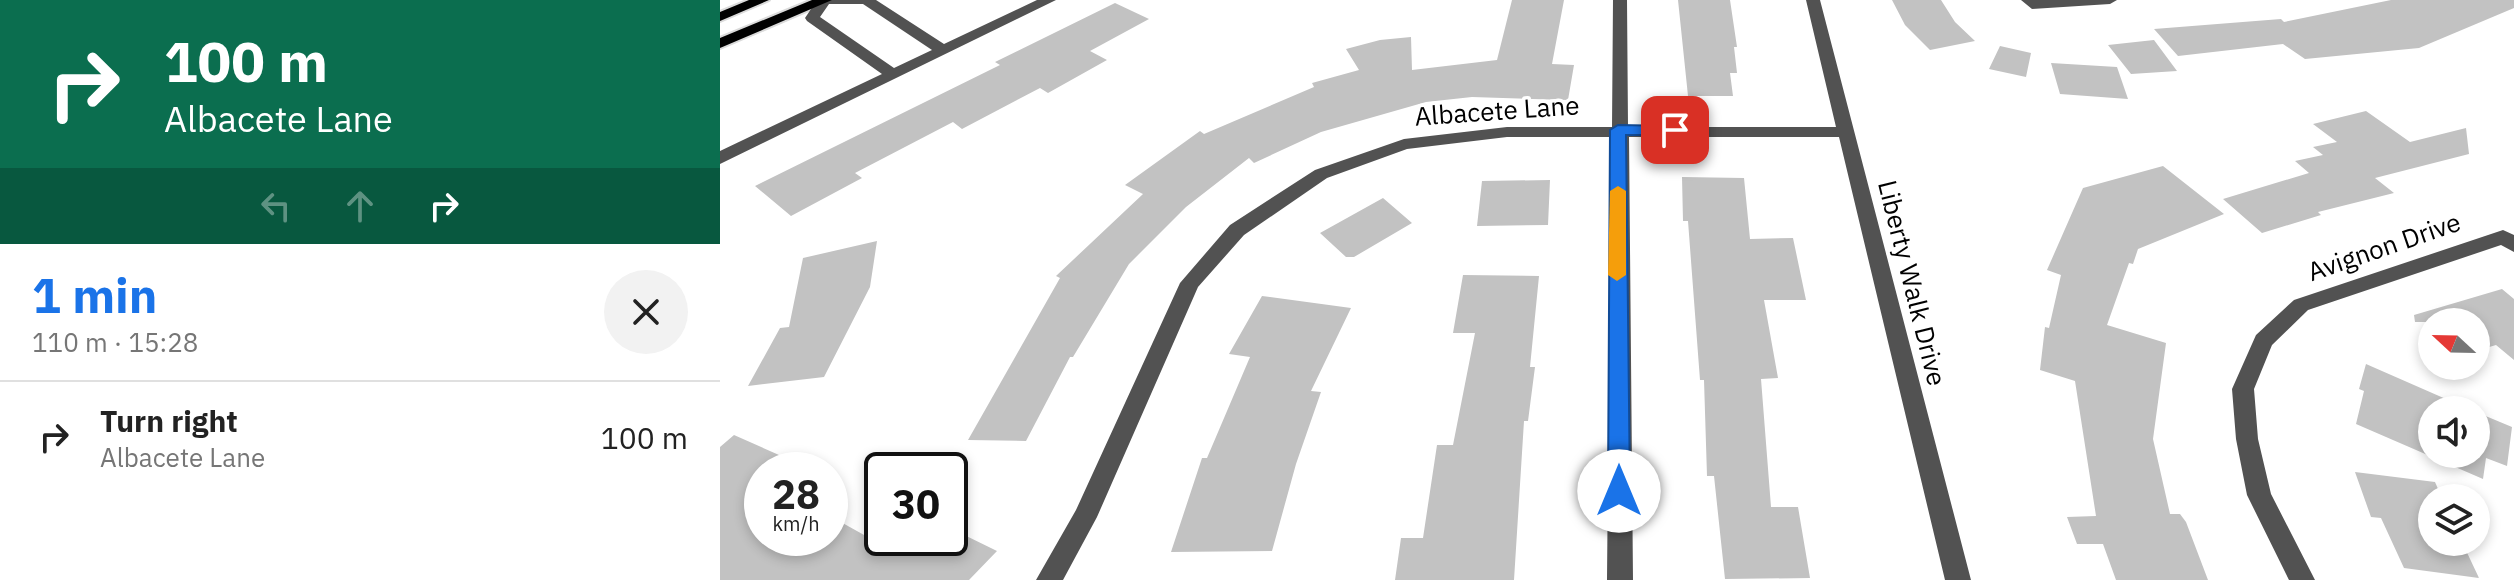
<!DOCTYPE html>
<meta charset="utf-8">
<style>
body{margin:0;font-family:"IBM Plex Sans",sans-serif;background:#f2f2f2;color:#222;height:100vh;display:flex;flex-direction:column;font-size:30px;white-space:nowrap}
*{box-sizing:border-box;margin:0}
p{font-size:26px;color:#767676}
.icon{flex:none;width:44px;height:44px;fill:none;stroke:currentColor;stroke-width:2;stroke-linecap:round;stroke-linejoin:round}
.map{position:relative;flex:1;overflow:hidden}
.details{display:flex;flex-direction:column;background:#fff;width:720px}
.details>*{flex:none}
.top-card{background:#0b6e4f;color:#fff;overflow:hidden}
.needle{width:52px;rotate:292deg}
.buttons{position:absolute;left:1698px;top:308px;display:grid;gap:16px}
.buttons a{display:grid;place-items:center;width:72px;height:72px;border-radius:50%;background:#fff;box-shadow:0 4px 12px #0003;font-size:40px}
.speed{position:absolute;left:24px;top:452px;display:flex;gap:16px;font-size:40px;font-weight:700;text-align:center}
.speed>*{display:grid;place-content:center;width:104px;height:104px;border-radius:50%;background:#fff;box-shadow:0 4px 12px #0003;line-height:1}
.speed small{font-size:20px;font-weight:400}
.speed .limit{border:4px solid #111;border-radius:12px;background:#fff;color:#111}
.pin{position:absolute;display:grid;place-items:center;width:68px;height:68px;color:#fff;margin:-34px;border-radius:16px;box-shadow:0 4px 12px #0006}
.me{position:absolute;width:88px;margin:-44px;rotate:0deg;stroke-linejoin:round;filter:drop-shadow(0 0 6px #0008)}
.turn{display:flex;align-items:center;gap:28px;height:168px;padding:0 32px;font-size:36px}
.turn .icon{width:104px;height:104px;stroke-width:2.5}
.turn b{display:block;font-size:56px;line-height:68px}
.lanes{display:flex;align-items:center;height:76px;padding:0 32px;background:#0003;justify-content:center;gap:40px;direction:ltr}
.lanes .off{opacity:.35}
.round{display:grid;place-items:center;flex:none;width:84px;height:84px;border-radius:42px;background:#f2f2f2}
.headline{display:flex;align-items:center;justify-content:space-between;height:136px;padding:0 32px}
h1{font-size:48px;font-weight:700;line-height:60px;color:#1a73e8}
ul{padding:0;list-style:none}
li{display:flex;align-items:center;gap:24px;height:112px;padding:0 32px;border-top:2px solid #e0e0e0}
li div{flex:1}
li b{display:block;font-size:30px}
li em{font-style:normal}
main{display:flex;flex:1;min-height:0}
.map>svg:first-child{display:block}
.building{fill:#c2c2c2}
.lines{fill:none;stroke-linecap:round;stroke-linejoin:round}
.major-casing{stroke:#dbdbdb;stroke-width:4}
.minor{fill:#525252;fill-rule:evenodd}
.major{fill:#000;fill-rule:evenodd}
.route{fill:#1a73e8;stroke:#114b97;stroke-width:2}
.slow{fill:#f59e0b}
.labels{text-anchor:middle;stroke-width:7;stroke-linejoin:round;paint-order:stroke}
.street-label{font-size:26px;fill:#000;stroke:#fff}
</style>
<main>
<section class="details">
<div class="top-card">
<div class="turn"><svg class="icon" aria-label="right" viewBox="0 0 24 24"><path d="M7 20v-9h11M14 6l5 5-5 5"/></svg><div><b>100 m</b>Albacete Lane</div></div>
<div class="lanes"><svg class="icon off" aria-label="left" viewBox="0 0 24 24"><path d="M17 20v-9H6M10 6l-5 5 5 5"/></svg><svg class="icon off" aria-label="ahead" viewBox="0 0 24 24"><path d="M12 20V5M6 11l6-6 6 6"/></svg><svg class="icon" aria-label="right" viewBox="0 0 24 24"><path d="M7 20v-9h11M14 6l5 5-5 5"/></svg></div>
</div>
<div class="headline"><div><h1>1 min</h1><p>110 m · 15:28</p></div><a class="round"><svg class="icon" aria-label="close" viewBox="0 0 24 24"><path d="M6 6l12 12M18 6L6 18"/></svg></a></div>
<ul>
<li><svg class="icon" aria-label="right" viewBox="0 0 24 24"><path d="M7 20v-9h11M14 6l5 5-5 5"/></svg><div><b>Turn right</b><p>Albacete Lane</p></div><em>100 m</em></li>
</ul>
</section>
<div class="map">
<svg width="1794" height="580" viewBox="0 0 1794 580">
<rect width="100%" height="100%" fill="#fff"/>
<path class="building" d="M792,0H844L832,64L854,65L848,100L752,97L706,102L601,132L534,163L529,158L466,207L409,264L353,357H350L306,441L248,440L340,278L336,276L423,194L405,185L480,131L484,134L594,87L592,83L639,70L626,49L660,40L691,37L692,70L777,60Z
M958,0H1010L1017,47H1014L1017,73H1010L1013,96H968Z
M1172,0H1221L1235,22L1255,41L1210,50L1185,25Z
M1671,0H1794V8L1699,48L1585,59L1563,44L1458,56L1434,29L1561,19L1564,22Z
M395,3L429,19L370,51L387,60L328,93L320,88L242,129L233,122L135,173L142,178L71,216L35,186L280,65L275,62Z
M1434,40L1457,71L1411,74L1388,45Z
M1280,46L1311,53L1306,77L1269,69Z
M1331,63L1397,67L1408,99L1340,94Z
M1646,111L1690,142L1746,128L1749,154L1655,178L1674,193L1598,212L1601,215L1542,233L1503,199L1589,173L1575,161L1603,155L1593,147L1617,142L1593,124Z
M1443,166L1504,214L1418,249L1413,264L1409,263L1387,325L1446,343L1433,439L1450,514H1460L1466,522L1488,580H1396L1383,544H1357L1347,517L1376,516L1355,381L1320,370L1325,327L1329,328L1341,275L1327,270L1363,188Z
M962,177L1024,178L1030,239L1073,238L1086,300H1044L1058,378L1041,379L1051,507H1078L1090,578L1005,579L994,476H987L984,380H980L968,221H963Z
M830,180L828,225L757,226L762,181Z
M663,198L692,223L634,257H626L600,233Z
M157,241L150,287L104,377L28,386L60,328L69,327L83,258Z
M743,275L819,276L810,367H815L808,421H804L794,580H675L681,538H703L717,445H733L755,333H733Z
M1782,289L1794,299V360L1776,345L1756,351V322H1695L1694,315Z
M542,296L631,308L591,391L601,392L576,464L552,551L451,552L482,458H487L530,357L509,354Z
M1646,364L1751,410H1712V454H1756V412L1792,427L1787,466L1766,458L1763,479L1636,424L1644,391L1639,389Z
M14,435L93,470H42V538H110V516L171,550L184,538H230V528L277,551L249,580H0V447Z
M1635,472L1715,482L1722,498H1712V542H1742L1759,578L1684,568L1661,518L1651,517Z"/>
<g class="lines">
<defs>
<path id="major" d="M29,0H49L0,21V12Z
M92,0H112L0,48V38Z"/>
</defs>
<use href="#major" class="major-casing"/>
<path class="minor" d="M97,0H156L224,44L317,0H336L0,164V151L162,74L87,21L85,18ZM109,4H143L212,50L174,68L100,17Z
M893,0H907L908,127H1116L1086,0H1100L1251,580H1225L1119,137H909L913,580H887L891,137H787L687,149L607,178L524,235L478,287L377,517L343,580H316L356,510L460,283L510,225L595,170L684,139L787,127H892Z
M1301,0H1397L1390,4L1312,9Z
M1783,230L1794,235V252L1781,245L1588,310L1552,345L1534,389L1538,439L1551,494L1595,580H1569L1527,495L1516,439L1512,389L1536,335L1574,300Z"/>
<use href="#major" class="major"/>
</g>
<path class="route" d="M898,125L955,126L962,130L955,135H906L910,491L907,497L899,500L891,497L888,491L890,130Z"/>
<path class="slow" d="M898,186L906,191V275L897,281L888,275L890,191Z"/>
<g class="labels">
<g class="street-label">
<text transform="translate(777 111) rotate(-4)" y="9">Albacete Lane</text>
<text transform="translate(1664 247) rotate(-19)" y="9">Avignon Drive</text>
<text transform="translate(1192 283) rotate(76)" y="9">Liberty Walk Drive</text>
</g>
</g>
</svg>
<div class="buttons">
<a><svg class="needle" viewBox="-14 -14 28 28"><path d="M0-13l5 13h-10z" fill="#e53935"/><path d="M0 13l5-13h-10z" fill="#767676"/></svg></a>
<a><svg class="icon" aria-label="sound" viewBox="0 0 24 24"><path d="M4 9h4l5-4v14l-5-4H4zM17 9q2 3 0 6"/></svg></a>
<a><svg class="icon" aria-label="layers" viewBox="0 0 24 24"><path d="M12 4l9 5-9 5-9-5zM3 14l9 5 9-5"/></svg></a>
</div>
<div class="speed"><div>28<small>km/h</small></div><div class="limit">30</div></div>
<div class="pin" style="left:955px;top:130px;background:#d93025"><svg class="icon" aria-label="arrive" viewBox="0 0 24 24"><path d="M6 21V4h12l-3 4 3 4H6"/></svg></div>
<svg class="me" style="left:899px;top:491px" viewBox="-20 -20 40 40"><circle r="19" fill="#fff"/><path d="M0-13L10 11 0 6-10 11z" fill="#1a73e8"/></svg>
</div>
</main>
